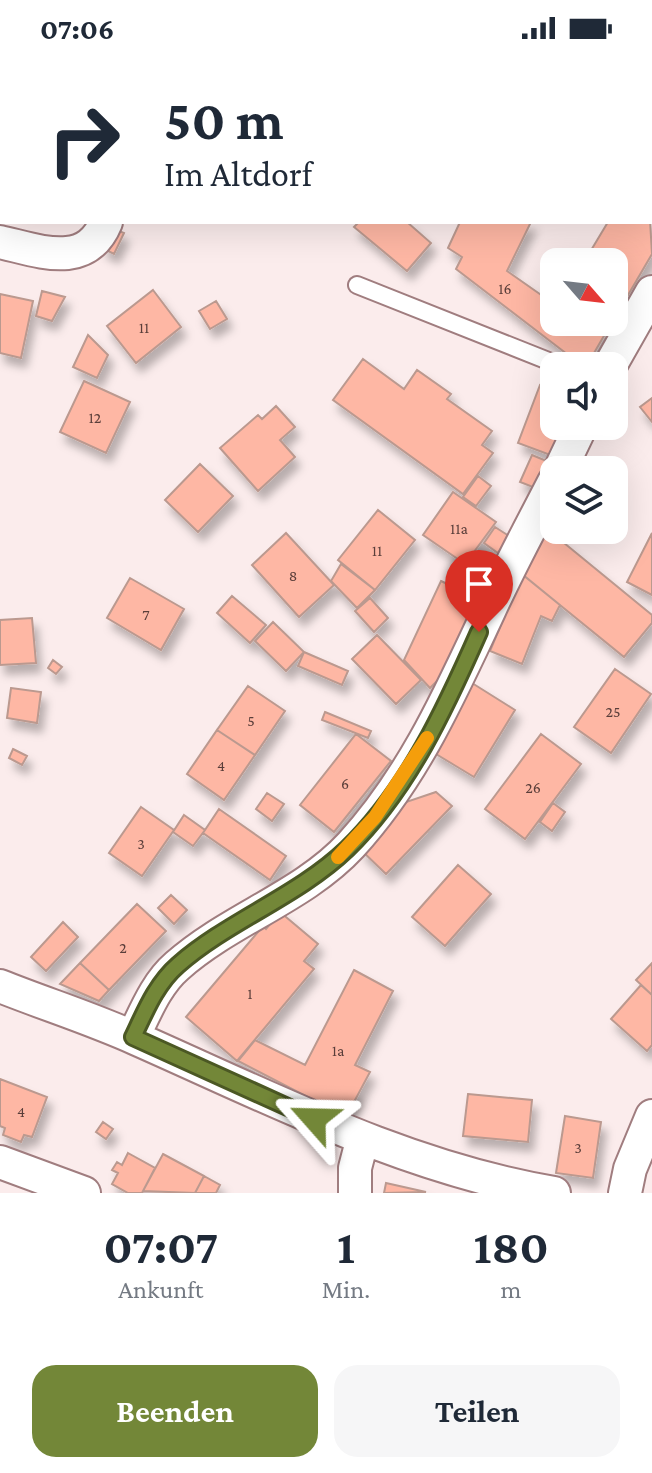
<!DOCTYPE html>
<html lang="de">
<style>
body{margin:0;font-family:"Crimson Pro",serif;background:#f6f6f7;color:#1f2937;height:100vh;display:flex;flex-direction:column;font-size:30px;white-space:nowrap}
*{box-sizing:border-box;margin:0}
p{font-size:26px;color:#747a83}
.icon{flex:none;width:44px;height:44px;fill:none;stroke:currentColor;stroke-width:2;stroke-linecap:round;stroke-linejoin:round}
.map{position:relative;height:1137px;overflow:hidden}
.sheet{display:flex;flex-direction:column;background:#fff;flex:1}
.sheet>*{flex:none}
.guide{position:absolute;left:0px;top:0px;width:652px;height:168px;box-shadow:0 8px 32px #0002;background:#fff;color:#1f2937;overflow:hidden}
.needle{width:52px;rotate:118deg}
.controls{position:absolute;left:540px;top:192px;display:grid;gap:16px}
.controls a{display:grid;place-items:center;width:88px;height:88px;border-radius:16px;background:#fff;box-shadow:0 8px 32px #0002;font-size:40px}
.pin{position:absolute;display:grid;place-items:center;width:68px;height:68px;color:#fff;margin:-82px -34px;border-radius:50% 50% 50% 0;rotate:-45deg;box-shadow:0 0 8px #0007}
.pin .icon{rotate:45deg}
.me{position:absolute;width:88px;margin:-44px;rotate:295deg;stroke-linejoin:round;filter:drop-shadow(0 0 6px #0008)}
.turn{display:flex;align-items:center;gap:28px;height:168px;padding:0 32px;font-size:36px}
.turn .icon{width:104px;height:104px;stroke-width:2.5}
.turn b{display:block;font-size:56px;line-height:68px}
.eta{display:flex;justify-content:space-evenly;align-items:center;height:136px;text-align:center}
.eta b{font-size:48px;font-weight:700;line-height:56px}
.button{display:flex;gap:16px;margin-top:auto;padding:16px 32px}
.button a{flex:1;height:92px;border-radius:24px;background:#738738;color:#fff;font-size:32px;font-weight:700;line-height:92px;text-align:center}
.button a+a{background:#f6f6f7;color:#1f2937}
.status{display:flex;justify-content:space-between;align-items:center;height:56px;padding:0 40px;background:#fff;direction:ltr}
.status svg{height:22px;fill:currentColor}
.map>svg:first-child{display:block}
.building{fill:#feb7a4;stroke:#bb998f;stroke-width:2;filter:url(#shadow)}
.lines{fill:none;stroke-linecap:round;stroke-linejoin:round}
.service-casing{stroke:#a07d7f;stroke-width:20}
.minor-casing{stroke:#a07d7f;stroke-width:36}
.service{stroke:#fff;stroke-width:16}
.minor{stroke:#fff;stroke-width:32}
.route-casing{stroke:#4b5824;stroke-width:20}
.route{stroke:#738738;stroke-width:14}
.slow{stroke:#f59e0b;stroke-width:14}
.labels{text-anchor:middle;stroke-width:6;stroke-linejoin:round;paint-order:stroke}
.number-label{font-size:16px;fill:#5a3e3a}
</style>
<div class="status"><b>07:06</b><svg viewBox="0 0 49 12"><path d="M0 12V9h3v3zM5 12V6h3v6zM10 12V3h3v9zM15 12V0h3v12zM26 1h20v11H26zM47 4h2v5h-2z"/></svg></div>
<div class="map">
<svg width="652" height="1137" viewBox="0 0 652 1137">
<defs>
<filter id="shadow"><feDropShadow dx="5" dy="9" stdDeviation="4" flood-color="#0004"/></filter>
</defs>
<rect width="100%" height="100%" fill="#fbecec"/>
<path class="building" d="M563,0H651L652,67L650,2Z
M650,164L652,198L614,263V206H584L608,166Z
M359,166H407L431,187L407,215L354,171Z
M460,166H531L507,215L554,248V266H612L594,297L580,308L456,213L462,201L448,192Z
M111,172L124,177L114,198L102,192Z
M153,234L181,271L136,307L107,270Z
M42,235L65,241L52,265L36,260Z
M0,238L33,245L21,302L0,297Z
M216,245L227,263L210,273L199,255Z
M88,279L108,299L97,322L73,311Z
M363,303L404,333L417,314L451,338L447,343L492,375L482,389L493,397L463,438L333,344Z
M84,325L130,346L106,397L60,376Z
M540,329L554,334V370H564L553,400L518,387Z
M652,342V366L640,351Z
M276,350L295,371L280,384L295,401L258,435L220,392L258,359L262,363Z
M532,399L549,406L538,433L520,426Z
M200,408L233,440L198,476L165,444Z
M478,420L491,430L476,450L463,441Z
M453,436L496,466L465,508L423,479Z
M378,454L415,484L375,534L338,504Z
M495,471L509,480L498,497L484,487Z
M547,473L652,559V567L624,601L523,519Z
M286,477L334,529L299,561L252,509Z
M652,477V539L627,526Z
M341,508L375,534L357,552L331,525Z
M522,518L560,549L552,565L541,560L522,608L490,595Z
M130,522L184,553L161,594L107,562Z
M441,525L479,543L445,617L430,632L404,604Z
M232,540L266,569L250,587L217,557Z
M370,542L388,562L374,576L355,555Z
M32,562L36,607L0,609V564Z
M273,566L304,596L286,615L255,585Z
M377,579L421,624L396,648L352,603Z
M304,596L348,615L342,629L298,610Z
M53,604L62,611L56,618L48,612Z
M615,613L651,638L611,697L574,671Z
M472,627L515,654L474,721L431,695Z
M248,630L285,655L255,699L217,674Z
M11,632L41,636L37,667L7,662Z
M325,656L371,675L368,682L322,664Z
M217,674L255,699L224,744L187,718Z
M356,678L391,705L334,776L300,749Z
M541,678L581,708L525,783L485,753Z
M13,693L27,700L22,709L9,702Z
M436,736L452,750L386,818L360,793L406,746Z
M267,737L284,748L272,765L256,753Z
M553,747L565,756L552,775L540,766Z
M141,751L174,774L142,820L109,797Z
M219,753L286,800L270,824L203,777Z
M184,759L205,774L193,790L173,776Z
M458,809L491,838L445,890L412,861Z
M171,839L187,854L174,868L158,852Z
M137,848L166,875L109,934L80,907Z
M280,856L318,888L304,905L314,913L237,1005L186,961L263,870L266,873Z
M63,866L78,881L46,915L31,901Z
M80,907L109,934L99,945L60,928Z
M652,907V939L636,924Z
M354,914L393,935L355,1009L370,1016L346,1061L238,1005L255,984L305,1009Z
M641,929L652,939V989L647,995L611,963Z
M0,1023L47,1041L32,1081L24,1079L21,1086L3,1079L5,1072L0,1070Z
M468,1038L532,1044L528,1086L463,1080Z
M565,1060L601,1066L593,1122L556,1117Z
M103,1066L113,1073L106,1083L96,1076Z
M128,1097L155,1112L142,1137H128L112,1128L118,1117L112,1114L117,1106L122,1109Z
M163,1098L204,1120L195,1137L143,1135Z
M204,1120L220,1129L216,1137H195Z
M386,1127L426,1136L384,1137Z"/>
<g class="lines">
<defs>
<path id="service" d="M357,229L561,310"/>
<path id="minor" d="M177,2L178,0
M0,186C40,195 86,214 106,166
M610,310L652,236
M560,414L581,370
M0,930C45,948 93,963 137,983C273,1043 406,1112 554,1137
M133,981C145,957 156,928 177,910C230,863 303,841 351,789C414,720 450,638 489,555C509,511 532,469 554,426
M0,1106L84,1137
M355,1137V1112L362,1085
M625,1137L630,1113L652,1060"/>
</defs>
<use href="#service" class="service-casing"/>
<use href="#minor" class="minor-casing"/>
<use href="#service" class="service"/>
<use href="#minor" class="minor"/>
</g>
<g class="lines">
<defs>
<path id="route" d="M314,1063L133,981C145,956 156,928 178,909C228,865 298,840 347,793C408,734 446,651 479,576"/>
</defs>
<use href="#route" class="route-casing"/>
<use href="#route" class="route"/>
<path class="slow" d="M338,801L375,761L427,682"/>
</g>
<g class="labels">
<g class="number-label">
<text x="505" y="238">16</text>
<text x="144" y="277">11</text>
<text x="95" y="367">12</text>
<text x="459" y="478">11a</text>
<text x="377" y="500">11</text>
<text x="293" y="525">8</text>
<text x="146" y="564">7</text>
<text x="613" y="661">25</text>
<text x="251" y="670">5</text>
<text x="221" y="715">4</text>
<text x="345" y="733">6</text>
<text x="533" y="737">26</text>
<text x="141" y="793">3</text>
<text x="123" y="897">2</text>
<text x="250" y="943">1</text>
<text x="338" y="1000">1a</text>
<text x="21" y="1061">4</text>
<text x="578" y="1097">3</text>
</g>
</g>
</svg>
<div class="controls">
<a><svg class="needle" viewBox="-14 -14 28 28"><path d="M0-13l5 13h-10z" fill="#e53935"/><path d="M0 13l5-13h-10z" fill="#747a83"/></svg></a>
<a><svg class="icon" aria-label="sound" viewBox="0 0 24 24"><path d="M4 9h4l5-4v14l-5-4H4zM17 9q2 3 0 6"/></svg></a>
<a><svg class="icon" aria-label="layers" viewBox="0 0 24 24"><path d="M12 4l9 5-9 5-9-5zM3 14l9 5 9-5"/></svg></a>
</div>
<div class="pin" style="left:479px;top:576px;background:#d93025"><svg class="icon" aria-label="arrive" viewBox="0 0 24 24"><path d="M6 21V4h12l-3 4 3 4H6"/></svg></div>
<svg class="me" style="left:314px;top:1063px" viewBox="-20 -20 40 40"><path d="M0-17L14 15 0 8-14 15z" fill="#738738" stroke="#fff" stroke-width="4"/></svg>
<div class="guide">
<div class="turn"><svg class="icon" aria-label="right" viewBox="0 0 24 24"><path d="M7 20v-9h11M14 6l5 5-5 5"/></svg><div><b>50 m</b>Im Altdorf</div></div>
</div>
</div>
<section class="sheet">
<div class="eta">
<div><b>07:07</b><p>Ankunft</p></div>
<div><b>1</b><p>Min.</p></div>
<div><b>180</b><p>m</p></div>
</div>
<div class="button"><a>Beenden</a><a>Teilen</a></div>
</section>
